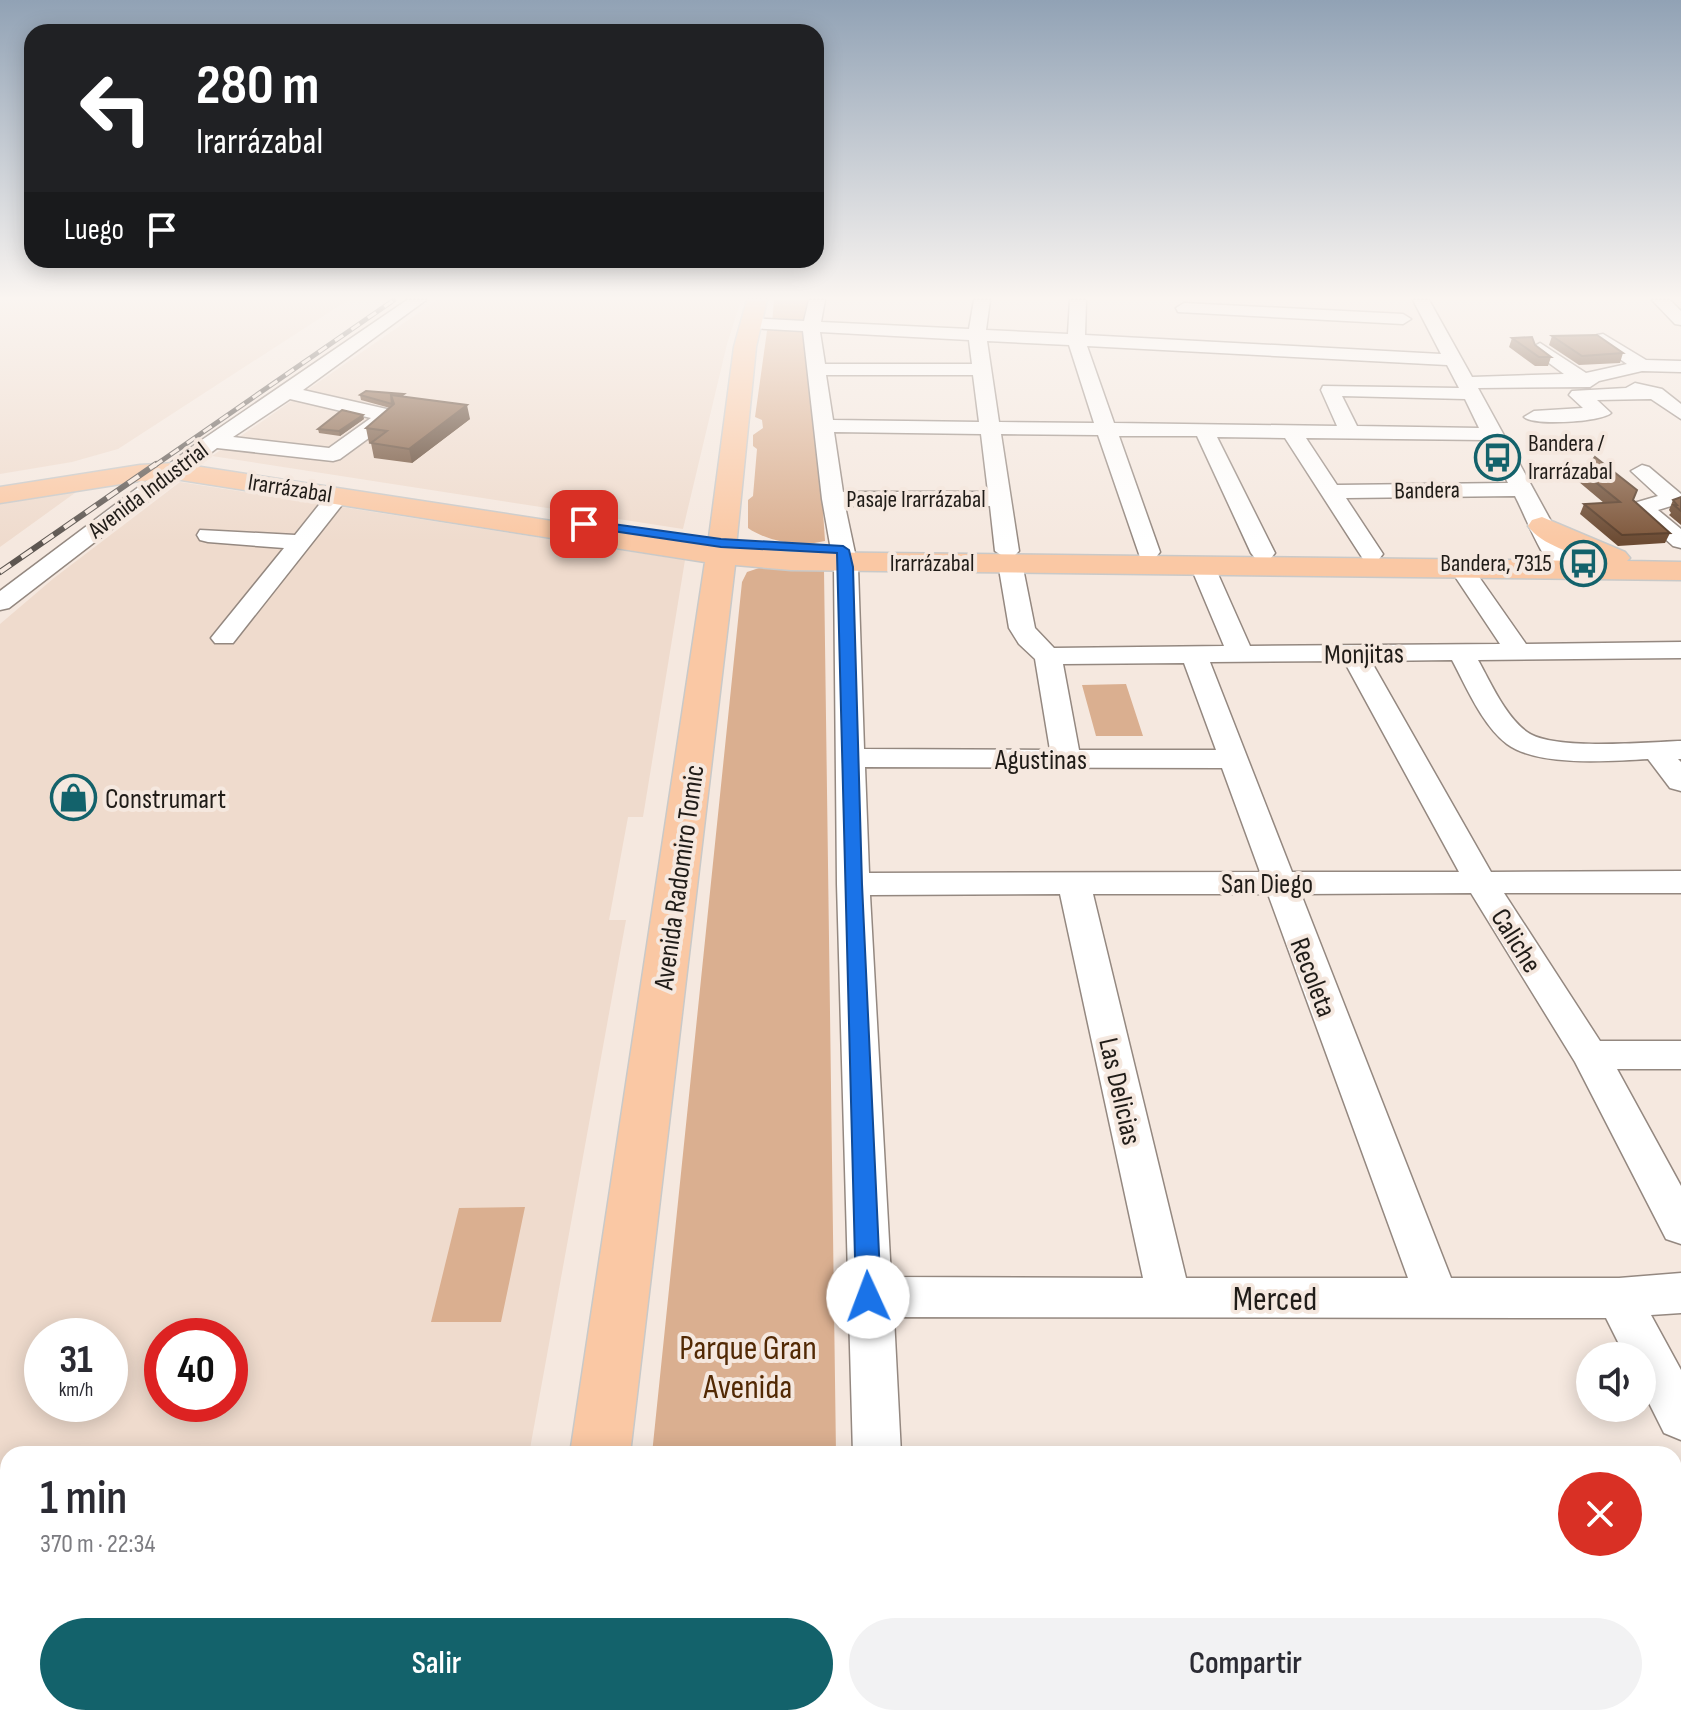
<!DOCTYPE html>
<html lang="es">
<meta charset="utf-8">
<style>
body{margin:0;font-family:"Sofia Sans Condensed",sans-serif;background:#f2f2f3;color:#2b2b33;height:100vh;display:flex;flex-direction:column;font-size:30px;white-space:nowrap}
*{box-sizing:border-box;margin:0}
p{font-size:26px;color:#7c7c81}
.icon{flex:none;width:44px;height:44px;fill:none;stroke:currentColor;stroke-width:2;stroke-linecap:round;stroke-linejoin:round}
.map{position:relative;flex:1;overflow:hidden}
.side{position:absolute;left:0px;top:1446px;width:1682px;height:280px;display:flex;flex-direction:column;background:#fff;border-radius:24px 24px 0 0;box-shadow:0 4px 20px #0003}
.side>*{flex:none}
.top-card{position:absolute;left:24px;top:24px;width:800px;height:244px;border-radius:24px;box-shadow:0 4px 20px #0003;background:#202124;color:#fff;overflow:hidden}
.controls{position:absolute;left:1576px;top:1342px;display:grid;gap:16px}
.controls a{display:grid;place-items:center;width:80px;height:80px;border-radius:50%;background:#fff;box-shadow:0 4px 20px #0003;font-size:40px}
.speed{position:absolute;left:24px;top:1318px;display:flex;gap:16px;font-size:40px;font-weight:700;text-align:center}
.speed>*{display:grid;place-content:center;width:104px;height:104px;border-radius:50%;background:#fff;box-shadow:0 4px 20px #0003;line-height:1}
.speed small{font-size:20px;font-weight:400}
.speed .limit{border:12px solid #d22;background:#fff;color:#111}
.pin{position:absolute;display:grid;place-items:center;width:68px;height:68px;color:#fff;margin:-34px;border-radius:16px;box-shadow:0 4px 12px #0006}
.me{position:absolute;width:88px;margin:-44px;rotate:358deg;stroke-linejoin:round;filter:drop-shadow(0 0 6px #0008)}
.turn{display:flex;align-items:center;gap:28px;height:168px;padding:0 40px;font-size:36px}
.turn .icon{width:104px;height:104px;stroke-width:2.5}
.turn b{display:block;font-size:56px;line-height:68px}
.then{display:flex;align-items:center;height:76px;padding:0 40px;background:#0003;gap:16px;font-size:30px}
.round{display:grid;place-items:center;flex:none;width:84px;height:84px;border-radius:42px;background:#f2f2f3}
.overview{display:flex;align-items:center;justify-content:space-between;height:136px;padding:0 40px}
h1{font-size:48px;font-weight:600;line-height:60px}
.button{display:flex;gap:16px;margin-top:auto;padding:16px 40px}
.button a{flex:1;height:92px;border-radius:48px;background:#13626b;color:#fff;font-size:32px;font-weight:600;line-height:92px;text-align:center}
.button a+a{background:#f2f2f3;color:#2b2b33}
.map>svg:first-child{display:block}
.built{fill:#efdbcd;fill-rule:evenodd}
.green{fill:#daaf90}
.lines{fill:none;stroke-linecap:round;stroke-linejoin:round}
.minor-casing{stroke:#948880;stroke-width:3}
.major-casing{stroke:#c9c9c8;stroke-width:3}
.minor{fill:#fff;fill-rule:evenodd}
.major{fill:#fac8a4;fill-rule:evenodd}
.rail-far1-casing{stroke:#5d5651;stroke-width:5}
.rail-casing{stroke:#5d5651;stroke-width:6}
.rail-far1{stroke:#f5e8df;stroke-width:3;stroke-dasharray:10;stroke-linecap:butt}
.rail{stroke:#f5e8df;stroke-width:4;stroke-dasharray:13;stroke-linecap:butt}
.wall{fill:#6c4b33}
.shaded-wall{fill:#583d29}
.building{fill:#7e573b;stroke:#583d29;stroke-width:2}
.route{fill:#1a73e8;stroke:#114b97;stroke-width:2}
.labels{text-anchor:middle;stroke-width:8;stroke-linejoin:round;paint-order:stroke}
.far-poi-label{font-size:24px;fill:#201c18;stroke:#f5e8df;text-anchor:start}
.far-street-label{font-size:24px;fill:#201c18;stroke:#f5e8df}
.street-label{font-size:28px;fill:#201c18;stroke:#f5e8df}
.poi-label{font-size:28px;fill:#201c18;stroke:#f5e8df;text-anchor:start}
.near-street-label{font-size:34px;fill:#201c18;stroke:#f5e8df}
.near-park-label{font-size:34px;fill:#522904;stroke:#f5e8df}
</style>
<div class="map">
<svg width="1681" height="1726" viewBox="0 0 1681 1726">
<rect width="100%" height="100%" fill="#f5e8df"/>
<path class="built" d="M0,300H348L118,449L72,462L0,474Z
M437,300H741L727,344L683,529L212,456Z
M180,482L685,560L643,817H628L609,920H626L529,1454H8V1718H485L483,1726H0V624L54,578ZM42,1336H110V1404H42ZM162,1336H230V1404H162Z
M79,490L0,547V503Z"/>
<path class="green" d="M774,300H809L825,541C800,547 768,542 748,528V500L753,496L757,449L753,446V435L763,428L762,420L755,417L767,331L772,323Z
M762,567L824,570L836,1454H652L742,582L747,572Z
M1126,684L1143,736H1096L1082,685Z
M525,1207L501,1322H431L459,1208Z
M624,1718H839V1726H623Z"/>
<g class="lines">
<defs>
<path id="minor" d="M407,300H426L303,390L391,410L395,417L392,421L340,459L333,461L217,448L9,608L0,610V591L196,444ZM290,399L371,418L329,448L233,437Z
M809,300H825L821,322L969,329L974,300H990L986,330L1068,334L1070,300H1086L1085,335L1441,354L1413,300H1429L1472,377L1564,374L1534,352L1531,348L1540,343L1586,373L1627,364L1597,343L1594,339L1597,335L1603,334L1646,360L1681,361V372L1642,371L1599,381L1590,387L1478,388L1569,554L1581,570L1577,575C1571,577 1565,578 1559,574C1541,559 1526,517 1515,496L1346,498L1383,554L1379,559H1363L1285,438L1217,437L1275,553L1271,558H1255L1251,553L1197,436H1119L1160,552L1156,557H1140L1098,435L1001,434L1019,551L1013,557L1022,563L1035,628L1054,648L1224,646L1190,565L1194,560H1210L1214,565L1250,646L1500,644L1450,569L1454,564H1470L1526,644L1681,642V658L1478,660C1491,683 1505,716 1527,732C1553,751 1647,742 1681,741V759H1678L1681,762V791L1670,788L1648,759C1611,761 1538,767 1507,744C1482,725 1466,686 1452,660L1371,661L1491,872L1681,871V893H1504L1600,1041H1681V1069H1617L1681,1186V1244L1666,1239L1575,1062L1471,893L1301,894L1451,1278H1619L1681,1273V1313L1651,1315L1681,1370V1440L1664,1433L1642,1389V1356H1625L1606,1318L894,1317L901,1454H853L837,884L834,567L822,499L803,331L750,328L741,323L750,318L804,321ZM820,332L969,340L972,364H825ZM987,341L1069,345L1094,423L999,422ZM1087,346L1447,365L1459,388L1323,386L1321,390L1337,426L1114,423ZM826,375H973L979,422L833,420ZM1342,396L1465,399L1479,428L1357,426ZM834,432L981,434L988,492H843ZM1306,438L1486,440L1508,483L1337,485ZM845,506H990L995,551L1004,557L998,563L1009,628L1019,644L1035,659L1050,750L864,749L858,567ZM1344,661L1459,872H1292L1210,662ZM1184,663L1216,750H1079L1063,664ZM865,767L1222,768L1260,872L869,873ZM1060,894L1143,1278L891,1277L870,895ZM1093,894H1268L1408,1278H1186Z
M1652,300H1670L1681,311V325L1675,324Z
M1184,303L1403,314L1411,319L1403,324L1178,312L1176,308Z
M1635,383L1662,389L1681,404V419L1651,399L1597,400L1611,413C1602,422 1533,426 1524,417L1534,411L1583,408L1569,395L1572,391L1626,388Z
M1642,465L1649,467L1681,494V503L1658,510L1681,529V548L1673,546L1631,508L1634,503L1658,496L1631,471Z
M338,489L349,496L233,643H215L211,638L215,633L284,548L208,542L200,540L197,535L200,530L295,535L330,491Z
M1674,1573H1681V1625H1674Z
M856,1718H912V1726H856Z
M1213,1718H1269L1270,1726H1214Z
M1578,1718H1634L1637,1726H1581Z"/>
<path id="major" d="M747,300H767L756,347L736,547L791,552L1595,561C1575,554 1541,545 1528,526L1532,520L1542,517L1625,552L1630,558L1627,561L1681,562V580L791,570L735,565L630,1454H570L705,562L175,479L140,481L0,503V487L140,465L175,463L708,545L734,347Z
M530,1718H600V1726H530Z"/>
</defs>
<use href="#minor" class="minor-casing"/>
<use href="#major" class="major-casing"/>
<use href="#minor" class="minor"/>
<use href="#major" class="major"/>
<defs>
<path id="rail-far1" d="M154,466L394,300"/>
<path id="rail" d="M0,572L156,464"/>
</defs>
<use href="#rail-far1" class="rail-far1-casing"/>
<use href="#rail" class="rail-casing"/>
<use href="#rail-far1" class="rail-far1"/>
<use href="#rail" class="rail"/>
</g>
<path class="wall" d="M1552,336L1623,353L1620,363L1579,365L1549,345Z
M1512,338L1535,345L1551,357L1548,366H1535L1509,347Z
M360,395L404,397L470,419L412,463L374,458L371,443H369L366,428L390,408L361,400Z
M364,419L340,436L319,433L318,429Z
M1583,472L1633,500L1670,533L1665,543L1618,546L1580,514L1584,504L1604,503L1579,482Z
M1681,497V525L1669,515L1671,513L1669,510L1673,500Z"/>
<path class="shaded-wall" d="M467,405L470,419L412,463L409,449Z
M363,415L364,419L340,436L339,431Z"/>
<path class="building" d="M1597,335L1623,353L1582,356L1552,336Z
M1532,337L1535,345L1551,357H1539L1512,338Z
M366,391L404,394L401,396L391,395L392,404L360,395Z
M391,395L467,405L409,449L371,443L387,431L366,428L394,404Z
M342,410L363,415L339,431L318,429Z
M1595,457L1637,490L1633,500L1670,533L1622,535L1584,504L1620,502L1583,472Z
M1681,497V511L1674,505H1677L1673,500Z"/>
<linearGradient id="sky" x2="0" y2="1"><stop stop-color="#91a2b5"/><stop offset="0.55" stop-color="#faf5f1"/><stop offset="1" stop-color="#faf5f1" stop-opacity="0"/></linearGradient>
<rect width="1681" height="542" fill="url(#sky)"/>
<path class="route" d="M584,520L721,539L843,546L849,550L853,567L862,884L881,1297L877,1305L868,1308L860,1305L856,1297L837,553L721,547L579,526L578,524Z"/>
<defs>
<symbol id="bus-ring" viewBox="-11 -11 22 22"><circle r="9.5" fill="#f5e8df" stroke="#13626b" stroke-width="1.5"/><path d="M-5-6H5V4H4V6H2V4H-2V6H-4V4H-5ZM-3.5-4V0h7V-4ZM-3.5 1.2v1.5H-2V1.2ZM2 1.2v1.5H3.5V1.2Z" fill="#13626b"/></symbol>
<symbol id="shop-ring" viewBox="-11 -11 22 22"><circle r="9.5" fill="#f5e8df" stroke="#13626b" stroke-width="1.5"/><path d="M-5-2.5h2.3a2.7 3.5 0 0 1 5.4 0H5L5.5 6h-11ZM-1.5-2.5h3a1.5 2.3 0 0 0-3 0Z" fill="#13626b"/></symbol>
</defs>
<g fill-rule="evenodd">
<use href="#bus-ring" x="1472" y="432" width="51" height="51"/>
<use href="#bus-ring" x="1558" y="538" width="51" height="51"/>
<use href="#shop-ring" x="48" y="772" width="51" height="51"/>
</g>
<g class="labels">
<g class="far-poi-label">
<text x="1528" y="451">Bandera /<tspan x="1528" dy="28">Irarrázabal</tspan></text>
<text x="1552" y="571" text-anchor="end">Bandera, 7315</text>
</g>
<g class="far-street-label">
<text transform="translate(290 488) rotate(9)" y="8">Irarrázabal</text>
<text transform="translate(148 490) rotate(-37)" y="8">Avenida Industrial</text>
<text transform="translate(1427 490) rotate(-1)" y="8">Bandera</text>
<text x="916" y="507">Pasaje Irarrázabal</text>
<text x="932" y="571">Irarrázabal</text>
</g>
<g class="street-label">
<text transform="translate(1364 653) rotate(-1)" y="10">Monjitas</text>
<text x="1041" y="769">Agustinas</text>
<text transform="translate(678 877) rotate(-82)" y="10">Avenida Radomiro Tomic</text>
<text x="1267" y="893">San Diego</text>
<text transform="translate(1517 940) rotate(58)" y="10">Caliche</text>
<text transform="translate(1314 977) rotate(69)" y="10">Recoleta</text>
<text transform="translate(1121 1091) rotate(77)" y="10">Las Delicias</text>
</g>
<g class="poi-label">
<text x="105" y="808">Construmart</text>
</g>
<g class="near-street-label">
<text x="1275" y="1310">Merced</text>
</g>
<g class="near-park-label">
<text x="748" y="1359">Parque Gran<tspan x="748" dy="39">Avenida</tspan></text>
</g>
</g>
</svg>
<div class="controls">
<a><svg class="icon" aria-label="sound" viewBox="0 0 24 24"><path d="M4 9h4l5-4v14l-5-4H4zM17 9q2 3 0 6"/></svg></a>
</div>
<div class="speed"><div>31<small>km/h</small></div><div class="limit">40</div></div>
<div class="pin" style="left:584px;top:524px;background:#d93025"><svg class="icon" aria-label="arrive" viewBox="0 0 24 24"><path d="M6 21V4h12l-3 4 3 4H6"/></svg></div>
<svg class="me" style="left:868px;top:1297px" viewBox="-20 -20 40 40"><circle r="19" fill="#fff"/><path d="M0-13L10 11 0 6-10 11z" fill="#1a73e8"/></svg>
<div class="top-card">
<div class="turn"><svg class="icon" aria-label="left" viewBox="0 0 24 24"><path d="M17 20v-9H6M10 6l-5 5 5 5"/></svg><div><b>280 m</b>Irarrázabal</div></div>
<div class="then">Luego<svg class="icon" aria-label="arrive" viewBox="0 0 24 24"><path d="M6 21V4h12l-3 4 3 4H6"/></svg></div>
</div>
<section class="side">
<div class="overview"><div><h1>1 min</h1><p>370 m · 22:34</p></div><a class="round" style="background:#d93025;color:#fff"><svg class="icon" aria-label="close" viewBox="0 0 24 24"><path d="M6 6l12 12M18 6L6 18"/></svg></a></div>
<div class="button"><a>Salir</a><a>Compartir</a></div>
</section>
</div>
